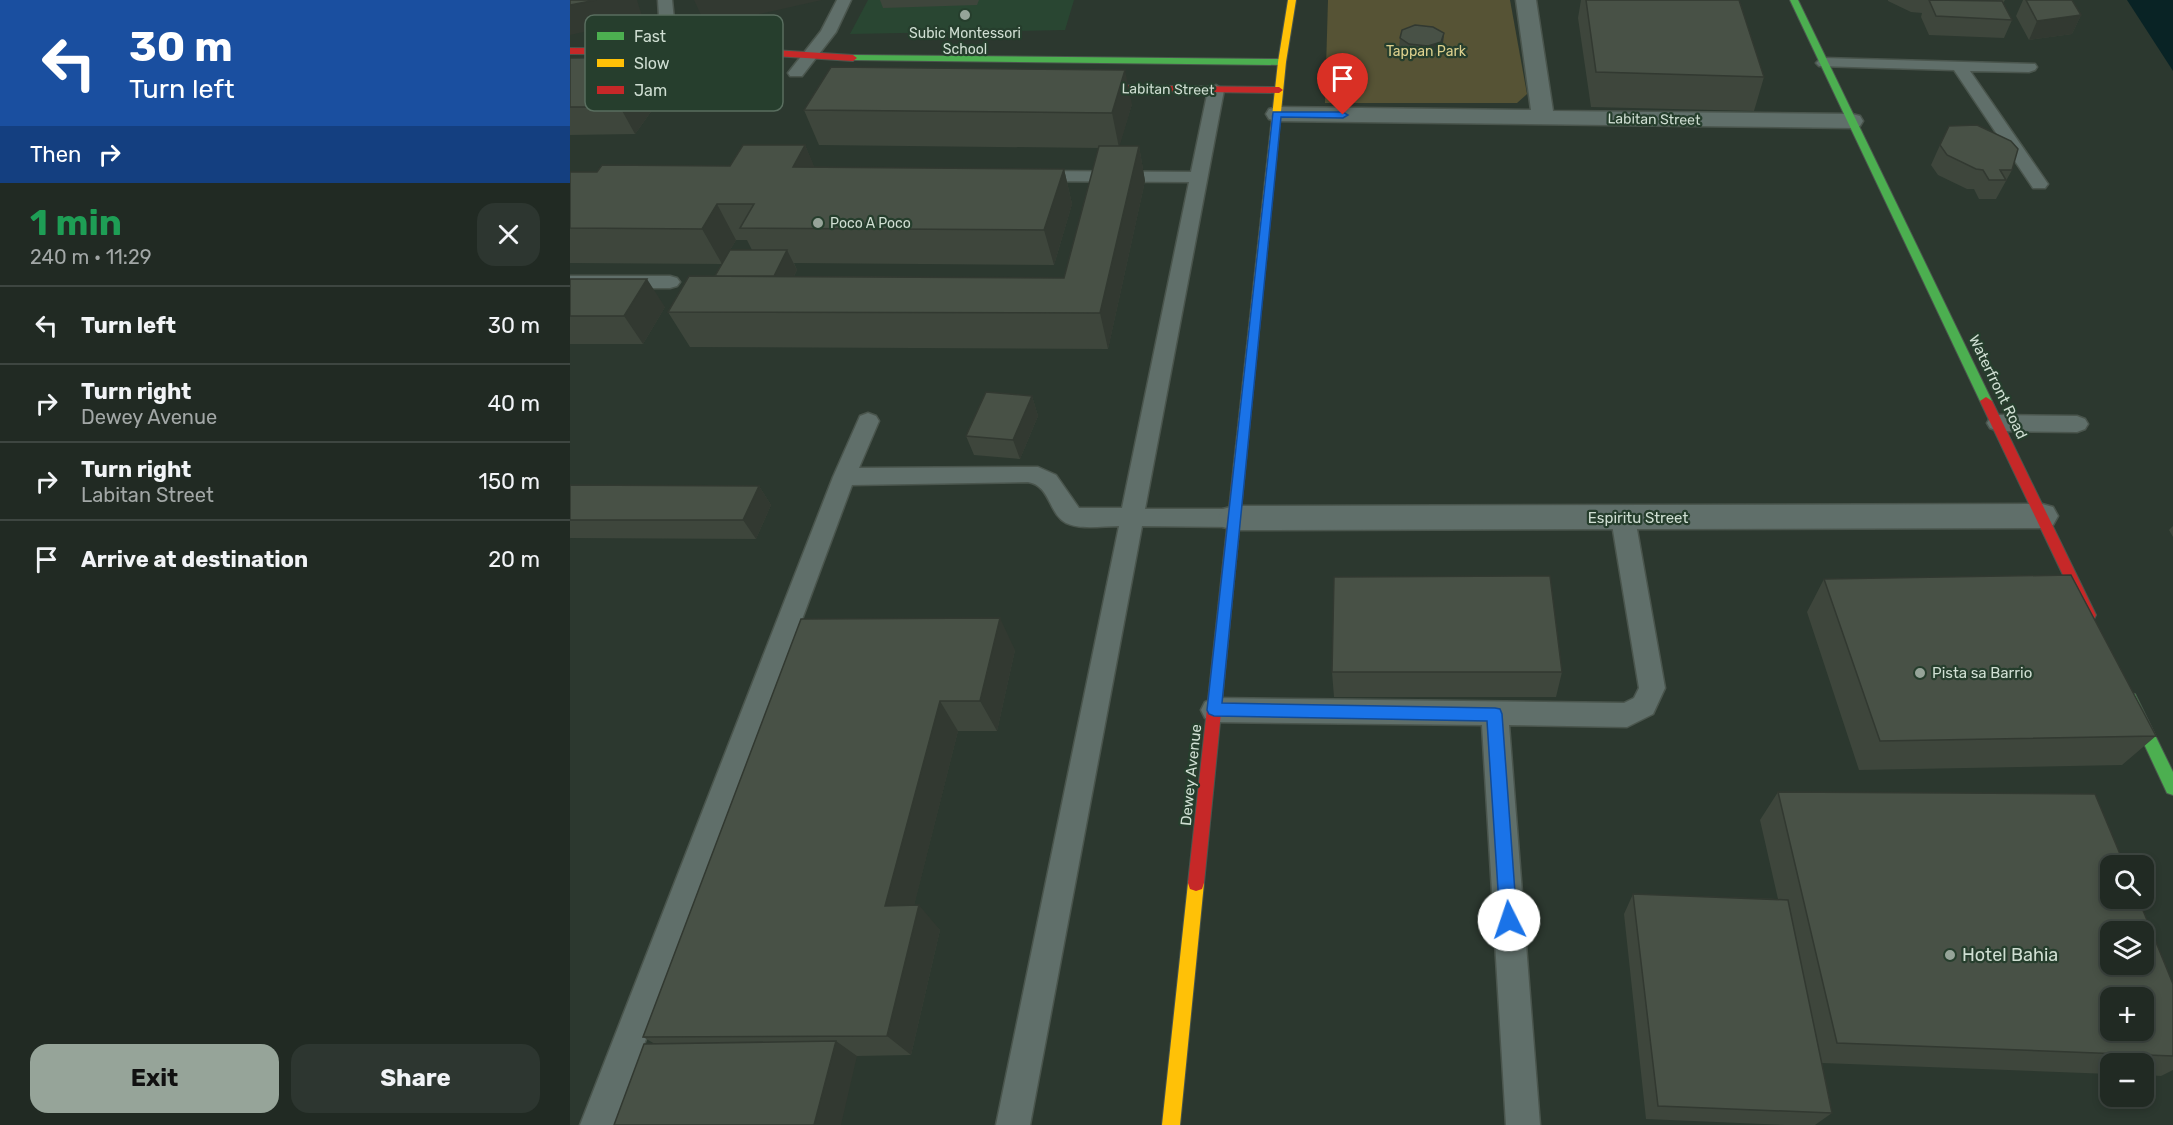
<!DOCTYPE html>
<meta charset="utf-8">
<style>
body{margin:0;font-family:Rubik,sans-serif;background:#2d3630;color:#f1f3f6;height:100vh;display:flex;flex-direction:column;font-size:22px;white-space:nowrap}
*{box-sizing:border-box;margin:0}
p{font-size:20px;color:#a2a7a6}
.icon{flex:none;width:33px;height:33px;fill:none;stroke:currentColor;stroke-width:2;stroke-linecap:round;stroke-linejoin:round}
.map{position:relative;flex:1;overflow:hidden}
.drawer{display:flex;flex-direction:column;background:#212a23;width:570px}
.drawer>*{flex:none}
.top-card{background:#1a4fa0;color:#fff;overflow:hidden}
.fabs{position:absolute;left:1530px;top:855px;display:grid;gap:12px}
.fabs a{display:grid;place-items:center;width:54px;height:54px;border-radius:12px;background:#212a23;box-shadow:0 3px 9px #0003,0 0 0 2px #3e4641;font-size:30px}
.pin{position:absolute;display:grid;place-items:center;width:51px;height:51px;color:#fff;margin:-62px -26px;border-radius:50% 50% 50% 0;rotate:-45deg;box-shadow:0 0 6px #0007}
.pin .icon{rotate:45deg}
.me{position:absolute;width:66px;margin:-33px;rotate:356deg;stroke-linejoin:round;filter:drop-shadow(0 0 4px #0008)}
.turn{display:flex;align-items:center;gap:21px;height:126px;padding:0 30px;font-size:27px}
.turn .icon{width:78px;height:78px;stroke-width:2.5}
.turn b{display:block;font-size:42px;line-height:51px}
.then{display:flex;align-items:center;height:57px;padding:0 30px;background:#0003;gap:12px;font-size:22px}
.round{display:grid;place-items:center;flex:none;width:63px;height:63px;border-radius:18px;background:#2d3630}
.overview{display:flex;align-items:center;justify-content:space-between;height:102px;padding:0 30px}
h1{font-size:36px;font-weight:700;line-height:45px;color:#1e9e55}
.primary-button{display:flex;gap:12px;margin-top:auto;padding:12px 30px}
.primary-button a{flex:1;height:69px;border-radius:18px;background:#96a499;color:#111;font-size:24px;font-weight:700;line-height:69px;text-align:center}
.primary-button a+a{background:#2d3630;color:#f1f3f6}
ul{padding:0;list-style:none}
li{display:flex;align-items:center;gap:18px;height:78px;padding:0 30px;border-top:2px solid #3e4641}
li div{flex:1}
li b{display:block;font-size:22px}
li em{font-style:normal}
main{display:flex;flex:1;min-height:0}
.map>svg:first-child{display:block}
.built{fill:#294632}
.green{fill:#565335}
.water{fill:#092325}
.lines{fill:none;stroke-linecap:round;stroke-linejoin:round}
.lane-casing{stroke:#4a554d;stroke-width:3}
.street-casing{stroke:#4a554d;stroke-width:3}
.fast-casing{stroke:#4a554d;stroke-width:2}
.slow-casing{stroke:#4a554d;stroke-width:2}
.jam-casing{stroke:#4a554d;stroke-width:2}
.lane{fill:#606f6a;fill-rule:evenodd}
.street{fill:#606f6a;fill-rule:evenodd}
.fast{fill:#4caf50;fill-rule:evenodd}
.slow{fill:#ffc107;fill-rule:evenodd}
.jam{fill:#c62828;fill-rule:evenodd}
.wall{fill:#3e463c;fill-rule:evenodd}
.shaded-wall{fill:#323931}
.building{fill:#485146;stroke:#323931;stroke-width:1.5;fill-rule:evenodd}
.route{fill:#1a73e8;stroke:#114b97;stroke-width:1.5}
.poi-dot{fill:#96a499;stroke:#263e2d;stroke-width:2}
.labels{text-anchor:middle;stroke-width:4.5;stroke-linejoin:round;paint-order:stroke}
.far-poi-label{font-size:14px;fill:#cfded2;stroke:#263e2d}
.far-park-label{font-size:14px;fill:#dcd08d;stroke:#263e2d}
.far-street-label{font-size:14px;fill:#cfded2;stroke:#263e2d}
.street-label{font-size:15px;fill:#cfded2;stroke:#263e2d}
.poi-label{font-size:15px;fill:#cfded2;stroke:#263e2d;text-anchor:start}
.near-poi-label{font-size:18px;fill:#cfded2;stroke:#263e2d;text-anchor:start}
.key{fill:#263e2d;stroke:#596e5f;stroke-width:1.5}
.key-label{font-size:16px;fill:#cfded2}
</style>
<main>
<section class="drawer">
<div class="top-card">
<div class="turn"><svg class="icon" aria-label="left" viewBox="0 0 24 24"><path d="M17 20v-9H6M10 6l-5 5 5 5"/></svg><div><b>30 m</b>Turn left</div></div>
<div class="then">Then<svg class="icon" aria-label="right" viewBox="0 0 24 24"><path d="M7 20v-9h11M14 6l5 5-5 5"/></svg></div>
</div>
<div class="overview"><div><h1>1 min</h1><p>240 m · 11:29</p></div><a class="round"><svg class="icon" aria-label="close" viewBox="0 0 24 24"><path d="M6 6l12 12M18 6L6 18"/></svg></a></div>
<ul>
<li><svg class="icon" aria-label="left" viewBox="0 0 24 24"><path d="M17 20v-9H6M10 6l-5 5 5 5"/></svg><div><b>Turn left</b></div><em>30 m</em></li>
<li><svg class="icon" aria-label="right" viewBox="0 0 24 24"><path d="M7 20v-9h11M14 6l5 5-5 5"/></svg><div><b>Turn right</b><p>Dewey Avenue</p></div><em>40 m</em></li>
<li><svg class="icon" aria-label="right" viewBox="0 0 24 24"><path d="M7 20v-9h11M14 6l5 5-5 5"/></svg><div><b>Turn right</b><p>Labitan Street</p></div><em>150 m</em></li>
<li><svg class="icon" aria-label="arrive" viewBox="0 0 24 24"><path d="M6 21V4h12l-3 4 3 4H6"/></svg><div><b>Arrive at destination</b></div><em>20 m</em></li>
</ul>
<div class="primary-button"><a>Exit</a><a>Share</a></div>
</section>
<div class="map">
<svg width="1603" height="1125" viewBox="0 0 1603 1125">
<rect width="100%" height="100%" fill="#2c382f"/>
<path class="built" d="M298,0H504L495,30L280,34Z"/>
<path class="green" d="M758,0H940L957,94L947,103H755Z"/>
<path class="water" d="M1557,0H1603V71Z"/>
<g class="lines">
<defs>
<path id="lane" d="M88,0H102L107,50L104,53H94L91,50Z
M267,0H281L266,32L232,76H220L218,73L251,31Z
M1254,58L1465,64L1467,67L1465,70L1459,72L1400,71L1478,184L1475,188H1463L1384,70L1249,66L1246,63L1249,60Z
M646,85L654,90L575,509H664L672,512L676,518L672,524L664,527L572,526L460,1125H426L549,526C533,526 510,530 496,523C478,513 481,486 458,482L282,485L44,1125H10L263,477L290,416L298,413L306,416L309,421L289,468L468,467L486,475L509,508H552L619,182L464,181L458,180L455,176L458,172L464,171L621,172L638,90Z
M0,276H100L107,278L110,282L107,286L100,288H0Z
M1428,415L1507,416L1515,419L1518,424L1515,429L1507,432L1428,431L1420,428L1417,423L1420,418Z
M1053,509L1061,512L1065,518L1095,688L1083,714L1057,727L939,725L970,1125H936L912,725L644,722L635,718L631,710L635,702L644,698L1054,703L1064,698L1069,688L1041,518L1045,512Z"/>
<path id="street" d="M946,0H966L983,111L1282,114L1290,116L1293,121L1290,126L1282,128L707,121L699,119L696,114L699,109L707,107L961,110Z
M1472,504L1483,507L1488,516L1483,525L1472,528L664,530L653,527L648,518L653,509L664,506Z"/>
<path id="fast" d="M1220,0H1228L1422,401L1420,404L1416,405L1410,401Z
M283,55L712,59L716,62L712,65L280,60L279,58Z
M1560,693L1565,694L1603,772V795L1597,793L1553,699L1555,694Z"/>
<path id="slow" d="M718,0H726L716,62L675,471L669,476L663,471L708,62Z
M626,875L632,877L634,883L610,1125H592L618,883L620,877Z"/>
<path id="jam" d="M0,48L189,49L283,55L287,58L283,61L189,55L0,54Z
M515,85L709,87L713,90L709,93L512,90V86Z
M1416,397L1422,401L1526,615L1524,619H1514L1512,615L1410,401Z
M669,466L675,471L634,883L632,889L626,891L620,889L618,883L663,471Z"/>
</defs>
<use href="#lane" class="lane-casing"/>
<use href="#street" class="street-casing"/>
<use href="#fast" class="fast-casing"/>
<use href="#slow" class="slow-casing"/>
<use href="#jam" class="jam-casing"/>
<use href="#lane" class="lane"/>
<use href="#street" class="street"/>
<use href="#fast" class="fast"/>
<use href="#slow" class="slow"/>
<use href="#jam" class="jam"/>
</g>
<path class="wall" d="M310,0H409L407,5L313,8Z
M1011,0H1169L1194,77L1184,111L1021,107L1008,18Z
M1318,0H1435L1433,3L1442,20L1434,38L1359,35L1351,17L1352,13L1341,12L1318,1Z
M1453,0H1502L1511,15L1502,34L1459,40L1446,16Z
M874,33L873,43L871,51L857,56L838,54L829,48L830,38Z
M0,58L101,84L65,134L0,135Z
M562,104L549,146H569L575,181L538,349L120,347L98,312L145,276L152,264L0,263V172H27L160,166L235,145L244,167L494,169L502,204L484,265L224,263L227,270L224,276L494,278L529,148L249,145L234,110ZM166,240H177L182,250H160Z
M1370,145L1442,170L1426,199H1409L1404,189H1397L1368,175L1361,165Z
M0,279L95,307L73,344H0Z
M462,396L468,416L450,459L404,455L396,436Z
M0,485L189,486L201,505L186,539L0,538Z
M1603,526V537L1599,530Z
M1254,579L1586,736L1552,765L1289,770L1237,612Z
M231,619L445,650L427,731H388L344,905L370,930L341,1055L287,1056L85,1044L73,1037Z
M762,672H992L986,697H764Z
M1208,792L1603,984V1070L1591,1076L1574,1075V1064H1540V1074L1252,1063L1262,1113L1245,1125H1215L1076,1119L1054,914L1063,894L1208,899L1190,820Z"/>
<path class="shaded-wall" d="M26,0H67L73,19L0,35V5Z
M124,0H252L136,26Z
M1511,15L1502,34L1459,40L1467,21Z
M874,33L873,43L871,51L857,56L858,46Z
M87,57L101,84L65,134L50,107Z
M555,70L562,104L549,148L542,113Z
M235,145L250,180L223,167Z
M569,146L575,181L538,349L530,313Z
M494,169L502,204L484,265L474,230Z
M147,204L166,240L152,264L132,229Z
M217,250L227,270L211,301L201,281Z
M77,279L95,307L73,344L54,316Z
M462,396L468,416L450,459L443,440Z
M189,486L201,505L186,539L173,520Z
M430,618L445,650L427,731L410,701Z
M370,701L388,731L338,930L315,906Z
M349,905L370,930L341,1055L317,1036Z
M266,1041L287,1056L271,1125H244Z"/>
<path class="building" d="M0,0H26L0,5Z
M1016,0H1169L1194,77L1026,72Z
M1359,0L1432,1L1442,20L1366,16Z
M1456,0H1502L1511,15L1467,21Z
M845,25L863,27L874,33L871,42L858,46L839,44L830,38L832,30Z
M87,57L50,107H0V58Z
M261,67L555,70L542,113L234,110Z
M1407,125L1441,141L1448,149L1442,170H1430L1436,180H1419L1413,170L1406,169L1377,155L1370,145L1379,126Z
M173,145H235L223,167L494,169L474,230L170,228L184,204H147L132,229L0,228V172H27L32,165L160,166Z
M529,146H569L530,313L98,312L119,276L494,278Z
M160,250H217L204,276H145Z
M0,279H77L54,316H0Z
M416,392L462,396L443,440L396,436Z
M0,485L189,486L173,520H0Z
M1501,575L1586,736L1310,741L1254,579Z
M980,576L992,672H762L764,577Z
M430,618L410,701H370L315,906L349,905L317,1036L73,1037L231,619Z
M1208,792L1525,794L1555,866H1540V898H1568L1603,984V1056L1267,1043ZM1540,932H1574V964H1540ZM1540,998H1574V1030H1540Z
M1063,894L1218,900L1262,1113L1088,1106Z
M266,1041L244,1125H44L74,1044Z"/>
<path class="route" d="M703,112H773L778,115L773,118L711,117L652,703L925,708L930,709L932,714L947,920L945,925L939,928L933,925L930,920L917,721L644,716L639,714L637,710Z"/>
<g class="poi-dot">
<circle cx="395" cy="15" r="6"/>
<circle cx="248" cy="223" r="6"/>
<circle cx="1350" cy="673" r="6"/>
<circle cx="1380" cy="955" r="6"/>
</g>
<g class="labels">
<g class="far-poi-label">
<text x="395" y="38">Subic Montessori<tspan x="395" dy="16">School</tspan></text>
<text x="260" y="228" text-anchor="start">Poco A Poco</text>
</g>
<g class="far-park-label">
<text x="856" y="56">Tappan Park</text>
</g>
<g class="far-street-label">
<text transform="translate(598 89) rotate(1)" y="5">Labitan Street</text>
<text transform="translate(1084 119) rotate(1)" y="5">Labitan Street</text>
</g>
<g class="street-label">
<text transform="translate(1428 387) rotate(64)" y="5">Waterfront Road</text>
<text x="1068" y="523">Espiritu Street</text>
<text transform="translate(621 775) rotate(-84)" y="5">Dewey Avenue</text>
</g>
<g class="poi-label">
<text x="1362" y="678">Pista sa Barrio</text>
</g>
<g class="near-poi-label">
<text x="1392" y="961">Hotel Bahia</text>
</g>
</g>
<rect x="15" y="15" width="198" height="96" rx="9" class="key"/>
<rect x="27" y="32" width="27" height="8" fill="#4caf50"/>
<rect x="27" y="59" width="27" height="8" fill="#ffc107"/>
<rect x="27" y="86" width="27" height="8" fill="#c62828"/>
<g class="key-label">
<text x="64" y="42">Fast</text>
<text x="64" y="69">Slow</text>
<text x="64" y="96">Jam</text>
</g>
</svg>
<div class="fabs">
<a><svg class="icon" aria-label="search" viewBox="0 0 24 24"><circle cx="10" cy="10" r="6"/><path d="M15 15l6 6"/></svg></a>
<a><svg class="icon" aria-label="layers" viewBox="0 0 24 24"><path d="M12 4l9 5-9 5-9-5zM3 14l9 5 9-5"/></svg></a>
<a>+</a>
<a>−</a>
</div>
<div class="pin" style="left:773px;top:115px;background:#d93025"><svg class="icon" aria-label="arrive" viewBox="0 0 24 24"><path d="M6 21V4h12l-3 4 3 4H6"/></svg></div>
<svg class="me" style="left:939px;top:920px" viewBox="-20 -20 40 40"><circle r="19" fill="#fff"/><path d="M0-13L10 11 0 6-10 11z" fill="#1a73e8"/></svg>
</div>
</main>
